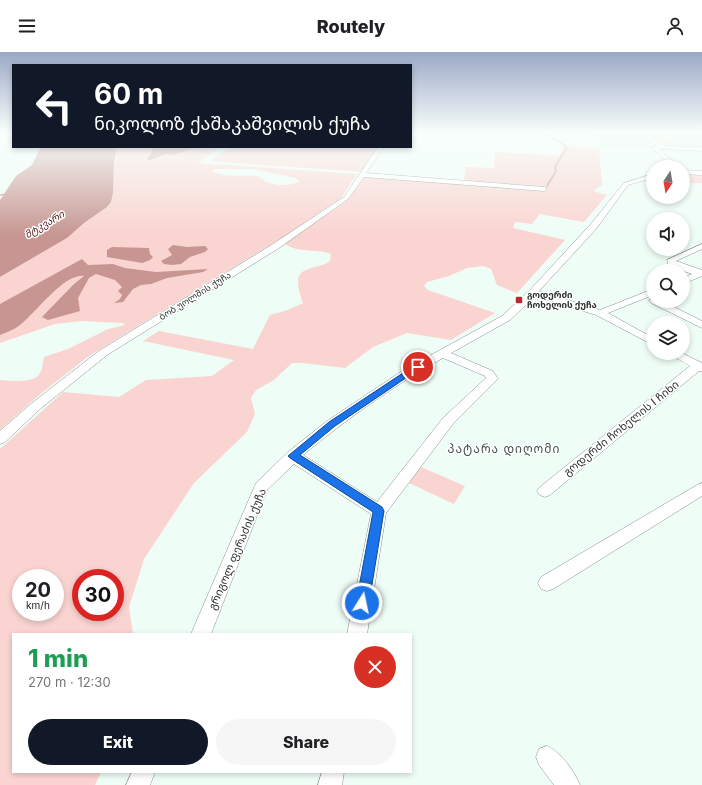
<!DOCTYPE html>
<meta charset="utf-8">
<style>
body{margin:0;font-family:Inter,"Noto Sans Georgian",sans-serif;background:#f6f6f6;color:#202124;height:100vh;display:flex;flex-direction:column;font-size:15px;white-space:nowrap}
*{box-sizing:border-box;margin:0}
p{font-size:13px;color:#757577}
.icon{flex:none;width:22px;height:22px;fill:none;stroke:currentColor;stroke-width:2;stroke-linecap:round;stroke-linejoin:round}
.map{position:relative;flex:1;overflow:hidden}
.sheet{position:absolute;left:12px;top:581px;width:400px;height:140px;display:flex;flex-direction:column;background:#fff;border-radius:0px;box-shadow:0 2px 6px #0003}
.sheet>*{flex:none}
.guide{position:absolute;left:12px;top:12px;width:400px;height:84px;border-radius:0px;box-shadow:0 2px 6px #0003;background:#111827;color:#fff;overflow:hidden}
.needle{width:26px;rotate:192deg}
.tools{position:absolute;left:646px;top:108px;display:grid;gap:8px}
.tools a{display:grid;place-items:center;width:44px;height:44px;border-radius:50%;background:#fff;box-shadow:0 2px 6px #0003;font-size:20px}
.speed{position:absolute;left:12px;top:517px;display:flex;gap:8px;font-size:20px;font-weight:700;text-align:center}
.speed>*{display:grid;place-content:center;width:52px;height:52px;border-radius:50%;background:#fff;box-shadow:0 2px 6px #0003;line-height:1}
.speed small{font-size:10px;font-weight:400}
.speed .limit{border:6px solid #d22;background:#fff;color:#111}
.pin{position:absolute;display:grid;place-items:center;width:34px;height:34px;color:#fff;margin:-17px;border:2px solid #fff;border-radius:50%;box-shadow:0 1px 4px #0007}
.me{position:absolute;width:44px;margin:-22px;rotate:10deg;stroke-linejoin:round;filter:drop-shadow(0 0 3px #0008)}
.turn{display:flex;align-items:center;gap:14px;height:84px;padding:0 16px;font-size:18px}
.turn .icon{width:52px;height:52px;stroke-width:2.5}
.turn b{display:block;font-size:28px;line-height:34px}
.round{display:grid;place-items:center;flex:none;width:42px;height:42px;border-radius:21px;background:#f6f6f6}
.headline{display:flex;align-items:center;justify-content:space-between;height:68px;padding:0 16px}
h1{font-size:24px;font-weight:800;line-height:30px;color:#1e9e55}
.cta{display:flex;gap:8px;margin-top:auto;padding:8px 16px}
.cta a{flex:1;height:46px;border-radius:24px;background:#111827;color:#fff;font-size:16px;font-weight:800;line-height:46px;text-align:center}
.cta a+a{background:#f6f6f6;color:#202124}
header{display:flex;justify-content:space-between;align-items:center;height:52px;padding:0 16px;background:#fff;font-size:18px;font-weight:800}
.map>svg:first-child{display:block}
.built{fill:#def5eb}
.green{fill:#fad4d0;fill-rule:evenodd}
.water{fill:#c79692}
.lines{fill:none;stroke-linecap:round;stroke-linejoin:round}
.stream{stroke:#c79692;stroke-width:1.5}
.minor-casing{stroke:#86938d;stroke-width:1}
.minor{fill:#fff;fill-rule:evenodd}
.route{fill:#1a73e8;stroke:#114b97}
.poi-dot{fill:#b92930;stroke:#fff;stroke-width:1.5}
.labels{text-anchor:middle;stroke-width:3;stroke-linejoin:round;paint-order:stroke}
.far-poi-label{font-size:9px;font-weight:bold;fill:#2d3330;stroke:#fff;text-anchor:start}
.far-street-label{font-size:9px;fill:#2d3330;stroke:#fff}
.far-water-label{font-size:10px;font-style:italic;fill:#561a1a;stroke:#fff}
.street-label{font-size:11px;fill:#2d3330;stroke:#fff}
.neighbourhood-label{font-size:12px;letter-spacing:1px;fill:#46524d;stroke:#fff}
</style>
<header><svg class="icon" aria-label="menu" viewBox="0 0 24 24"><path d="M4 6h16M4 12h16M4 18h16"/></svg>Routely<svg class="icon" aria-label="person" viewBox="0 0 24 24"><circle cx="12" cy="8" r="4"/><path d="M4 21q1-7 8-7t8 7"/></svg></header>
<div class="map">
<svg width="702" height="733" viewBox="0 0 702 733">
<rect width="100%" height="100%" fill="#effdf7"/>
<path class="built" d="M598,81H702V97L607,95V97H599Z"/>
<path class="green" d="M645,81H661L675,92L657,90Z
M560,92L599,97L602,133L593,139L607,143L584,170L540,162L532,172L515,170L513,176L565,188L517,241L497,233L491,217L483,214L467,216L449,224L427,230L424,234L428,238L495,261L451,288L407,281L373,295L345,316L303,311H292L274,328L256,338L251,346L255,362L247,380L194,431L144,507L129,555L133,582H13V720H101L95,733H0V397L63,340L119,345L146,328L212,324L234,308L143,289L159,279L253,297L270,263L288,258L303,251C300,243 293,224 304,219C312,214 322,215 330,209L331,202C316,196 297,202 284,191L344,151L365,125L464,129L466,115L494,116L495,100L559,104L564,95ZM21,526H55V560H21ZM81,526H115V560H81Z
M117,95H220L198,111L357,122L341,146L286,183L89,304L39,343L0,378V328C10,329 35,332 40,321C43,316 43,310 44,305L68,297L108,277L125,273L123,271L82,269L55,272L0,291V225L67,186L84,171L107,155L111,150L113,141L114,110ZM216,117H253L296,126L299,130C291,134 275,134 267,130C263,128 261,125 256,124C242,123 225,126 212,119Z
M231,95H379L362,120L210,109Z
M683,121L702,122V131H691L683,127Z
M421,415L465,434L454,452L409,431Z"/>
<path class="water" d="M41,95H117L114,110L113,141L111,150L107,155L84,171L67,186L0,225V148L16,124L32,113Z
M152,95H198L173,103L166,102L150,108L147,107L152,100Z
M173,193L187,195L205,194L208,197L205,200L190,205L181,212L172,213L164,212L161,209L172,203L168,197Z
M112,195L149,196L150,202L153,205L150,208L142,211L107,205V198Z
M82,207L88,213L113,212L125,216L156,220L208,217L203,220L167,226L151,232L141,233L133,237L123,250L114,251L120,247L122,243L118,239L122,235L115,228L96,222L89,226L78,246L80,259L48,268L42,265L74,232L84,224C64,221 36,261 20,273C14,278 7,280 0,283V252Z"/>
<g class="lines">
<path class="stream" d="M546,81L567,95L555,115L556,119L547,134
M0,143L8,142"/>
<defs>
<path id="minor" d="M641,81H646L664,94L702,95V99L659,97L680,115H673L651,95L657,94Z
M378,95H384L366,121L544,135L547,137L544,139L364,125L348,147L279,196L107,303L40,357L5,390L0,392V379L32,351L99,299L273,192L344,145Z
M683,118L702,119V123L683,122Z
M653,122V126L628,133L596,177L539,239L600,258L653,237V243L608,261L653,286V293L596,263L535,244L510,268L451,301L493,319L498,327L453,372L386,461L367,582H347L371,462L294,412L267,438L211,582H191L256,431L288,400L327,369L402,319L502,264L530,238L590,173L624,131ZM443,306L485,324L486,326L443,366L377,450L303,403C347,367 393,334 443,306Z
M702,192V197L676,209L702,218V224L683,232V226L692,222L669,214L667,208Z
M653,246V249H662L702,269V276L651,251L649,249Z
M668,301H682L702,311V319H699L550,443L545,445L540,443L537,439L540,435L690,314Z
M702,431V444L553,537L547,539L541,537L538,531L541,525L697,433Z
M547,694C561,700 574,719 580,733H554L539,713L536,705L539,697Z
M132,720H155L150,733H126Z
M322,720H344L342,733H318Z"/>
</defs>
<use href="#minor" class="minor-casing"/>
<use href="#minor" class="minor"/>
</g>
<linearGradient id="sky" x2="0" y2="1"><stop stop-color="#9ba8c6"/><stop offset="0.44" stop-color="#f8fefb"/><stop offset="1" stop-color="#f8fefb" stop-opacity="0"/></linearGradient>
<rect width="702" height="183" fill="url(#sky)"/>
<path class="route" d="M415,313H418L422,315L335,374L300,403L382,455L384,459L369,551L367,555L362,557L358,555L356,551L373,460L290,406L288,404L329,370Z"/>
<rect class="poi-dot" x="515" y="244" width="8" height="8" rx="2"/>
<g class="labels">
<g class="far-poi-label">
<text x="527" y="246">გოდერძი<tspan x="527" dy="10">ჩოხელის ქუჩა</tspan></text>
</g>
<g class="far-street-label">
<text transform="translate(195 244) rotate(-32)" y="3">ბობ უოლშის ქუჩა</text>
</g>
<g class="far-water-label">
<text transform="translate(44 172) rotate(-31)" y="4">მტკვარი</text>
</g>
<g class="street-label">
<text transform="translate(621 376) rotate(-39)" y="4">გოდერძი ჩოხელის I ჩიხი</text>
<text transform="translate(237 497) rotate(-67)" y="4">გრიგოლ ფერაძის ქუჩა</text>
</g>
<g class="neighbourhood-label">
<text x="504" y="401">პატარა დიღომი</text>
</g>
</g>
</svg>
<div class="tools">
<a><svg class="needle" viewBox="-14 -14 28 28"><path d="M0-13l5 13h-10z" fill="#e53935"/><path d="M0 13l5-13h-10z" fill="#757577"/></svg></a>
<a><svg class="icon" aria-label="sound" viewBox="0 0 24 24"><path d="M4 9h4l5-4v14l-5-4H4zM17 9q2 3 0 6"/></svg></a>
<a><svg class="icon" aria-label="search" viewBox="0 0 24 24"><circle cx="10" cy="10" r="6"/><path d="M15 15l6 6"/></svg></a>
<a><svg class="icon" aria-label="layers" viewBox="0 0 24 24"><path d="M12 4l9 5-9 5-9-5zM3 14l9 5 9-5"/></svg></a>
</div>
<div class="speed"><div>20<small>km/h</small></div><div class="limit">30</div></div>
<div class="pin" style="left:418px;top:315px;background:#d93025"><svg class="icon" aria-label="arrive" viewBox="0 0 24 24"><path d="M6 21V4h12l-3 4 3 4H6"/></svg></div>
<svg class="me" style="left:362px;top:551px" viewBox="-20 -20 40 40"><circle r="17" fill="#1a73e8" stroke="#fff" stroke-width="3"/><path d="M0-11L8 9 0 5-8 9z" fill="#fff"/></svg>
<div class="guide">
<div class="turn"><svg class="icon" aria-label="left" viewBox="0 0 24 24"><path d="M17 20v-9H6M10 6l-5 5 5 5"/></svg><div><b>60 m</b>ნიკოლოზ ქაშაკაშვილის ქუჩა</div></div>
</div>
<section class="sheet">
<div class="headline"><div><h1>1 min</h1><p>270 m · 12:30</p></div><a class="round" style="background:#d93025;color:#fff"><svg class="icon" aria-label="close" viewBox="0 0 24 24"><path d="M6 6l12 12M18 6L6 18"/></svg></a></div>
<div class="cta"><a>Exit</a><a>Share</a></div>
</section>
</div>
